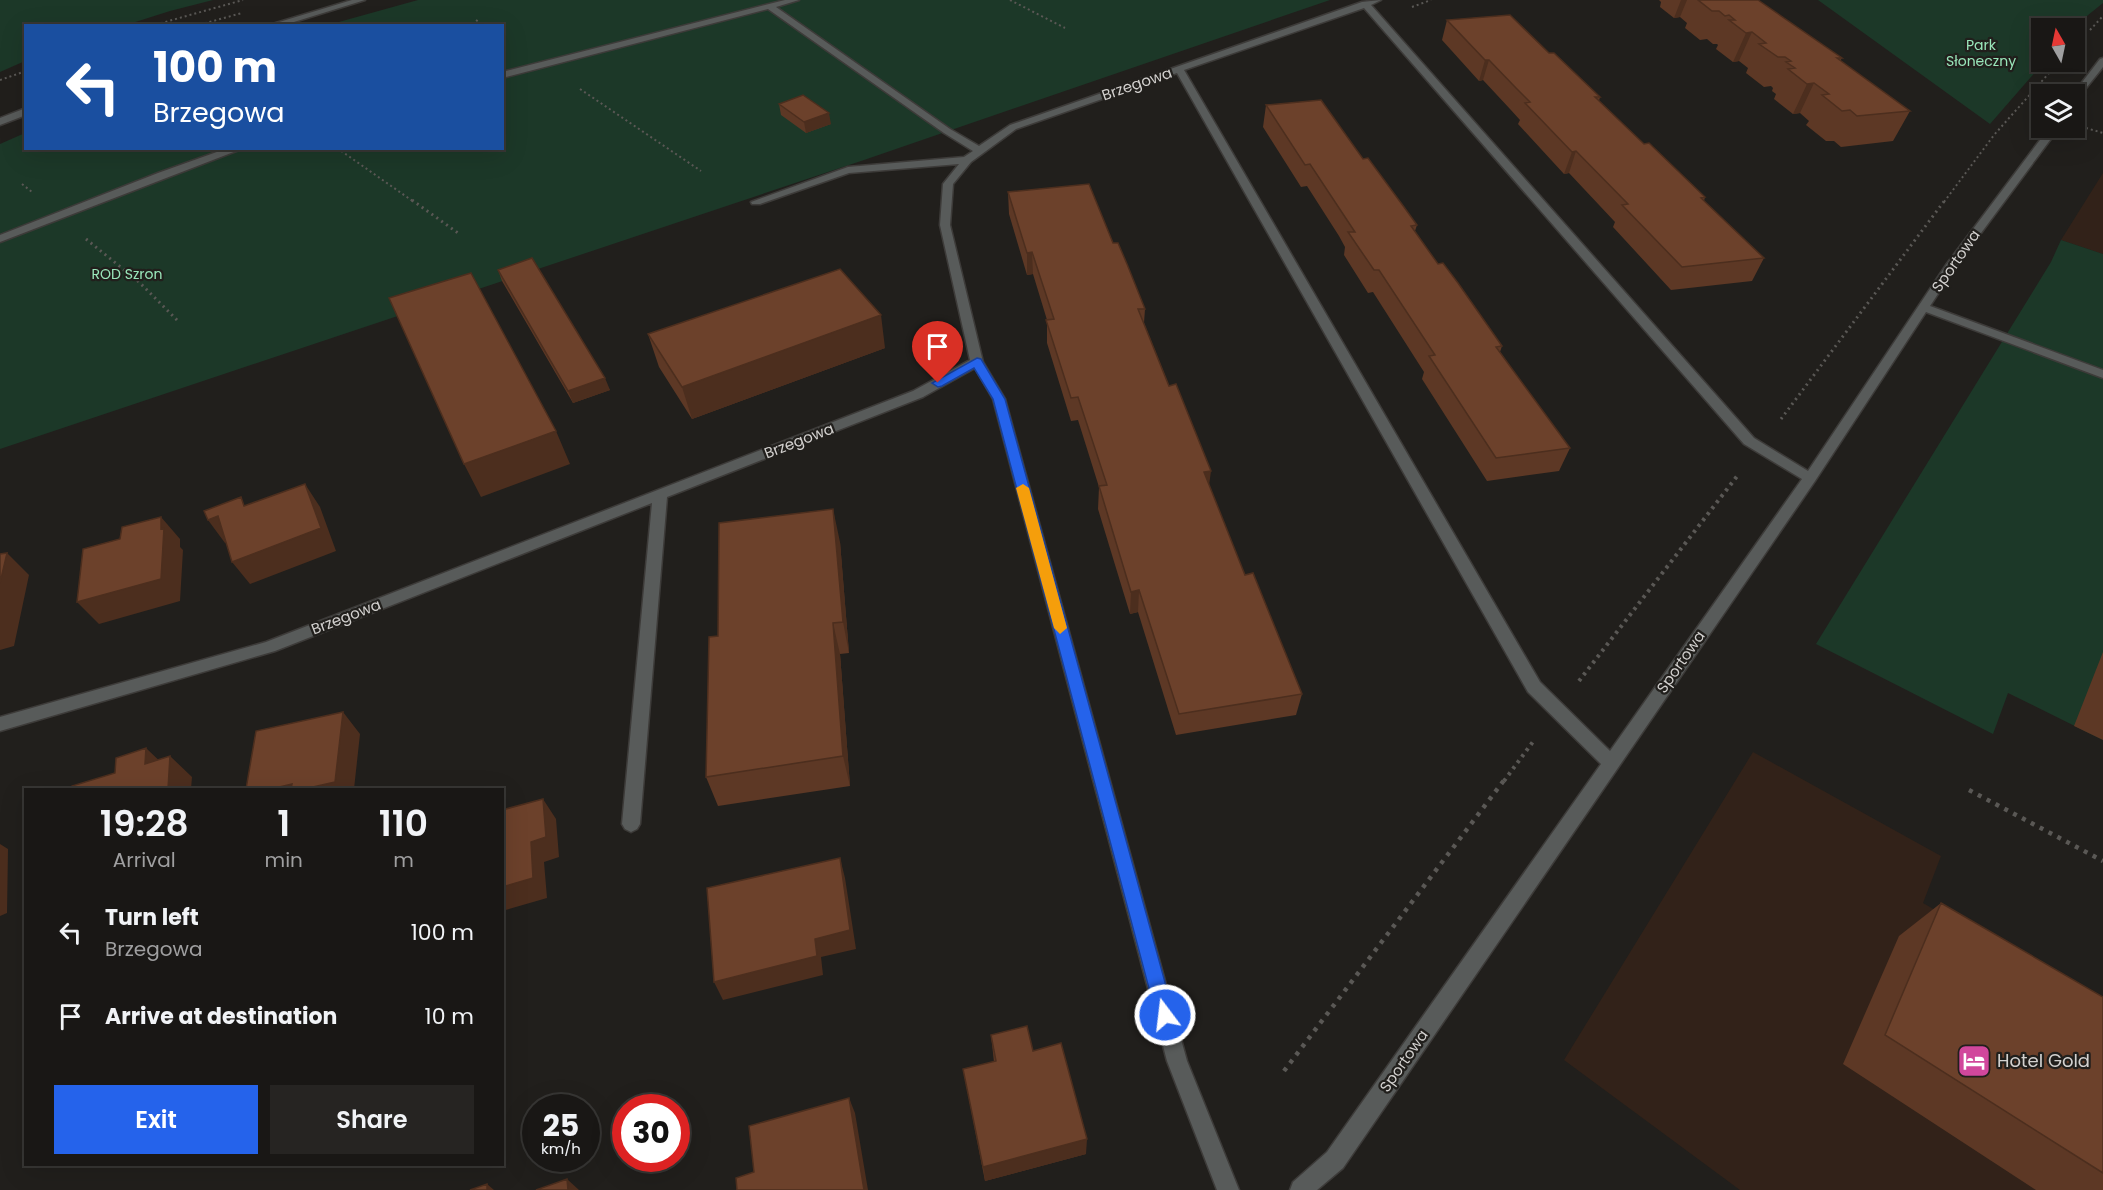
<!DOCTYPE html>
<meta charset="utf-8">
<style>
body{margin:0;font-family:Poppins,sans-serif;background:#262422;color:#f1f3f6;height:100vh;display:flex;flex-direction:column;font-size:22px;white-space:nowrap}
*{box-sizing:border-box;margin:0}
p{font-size:20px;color:#9f9fa0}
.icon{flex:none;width:33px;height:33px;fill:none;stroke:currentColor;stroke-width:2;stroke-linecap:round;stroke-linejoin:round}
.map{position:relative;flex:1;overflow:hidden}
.sheet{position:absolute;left:24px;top:788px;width:480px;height:378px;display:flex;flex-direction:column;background:#191715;border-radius:0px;box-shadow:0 6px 24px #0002,0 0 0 2px #373634}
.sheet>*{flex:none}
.top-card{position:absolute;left:24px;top:24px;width:480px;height:126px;border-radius:0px;box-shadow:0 6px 24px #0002,0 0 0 2px #373634;background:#1a4fa0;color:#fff;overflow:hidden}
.needle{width:39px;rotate:351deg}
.controls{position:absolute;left:2031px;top:18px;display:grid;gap:12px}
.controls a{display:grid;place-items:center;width:54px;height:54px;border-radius:0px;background:#191715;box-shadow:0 6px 24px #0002,0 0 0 2px #373634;font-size:30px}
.speed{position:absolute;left:522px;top:1094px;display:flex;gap:12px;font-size:30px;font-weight:700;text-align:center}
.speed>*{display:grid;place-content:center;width:78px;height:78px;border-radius:50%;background:#191715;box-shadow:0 6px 24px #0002,0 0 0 2px #373634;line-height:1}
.speed small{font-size:15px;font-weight:400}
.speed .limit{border:9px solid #d22;background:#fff;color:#111}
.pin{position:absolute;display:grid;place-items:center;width:51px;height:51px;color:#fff;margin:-62px -26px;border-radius:50% 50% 50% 0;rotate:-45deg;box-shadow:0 0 6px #0007}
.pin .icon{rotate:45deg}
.me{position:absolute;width:66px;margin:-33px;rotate:345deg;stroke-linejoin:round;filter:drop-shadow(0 0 4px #0008)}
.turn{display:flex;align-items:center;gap:21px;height:126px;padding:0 30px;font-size:27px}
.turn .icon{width:78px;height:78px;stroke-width:2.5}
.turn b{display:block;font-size:42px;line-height:51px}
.eta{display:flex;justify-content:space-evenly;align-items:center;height:102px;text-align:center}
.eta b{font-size:36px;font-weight:600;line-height:42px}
.cta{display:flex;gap:12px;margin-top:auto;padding:12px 30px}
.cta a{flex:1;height:69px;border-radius:0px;background:#2563eb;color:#fff;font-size:24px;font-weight:600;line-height:69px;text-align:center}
.cta a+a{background:#262422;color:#f1f3f6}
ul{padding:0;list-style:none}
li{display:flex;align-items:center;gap:18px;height:84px;padding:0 30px}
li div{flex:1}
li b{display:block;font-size:22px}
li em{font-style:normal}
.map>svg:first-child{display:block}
.commercial{fill:#322219}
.green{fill:#1c3828}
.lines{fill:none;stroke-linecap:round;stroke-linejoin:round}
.minor-casing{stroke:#3d3b39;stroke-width:3}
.path-far3{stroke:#5a5855;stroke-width:2;stroke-dasharray:2 3;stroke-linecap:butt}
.path-far2{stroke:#5a5855;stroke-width:3;stroke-dasharray:2 4;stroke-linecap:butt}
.path-far1{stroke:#5a5855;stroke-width:4;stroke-dasharray:3 4.5;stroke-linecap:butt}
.path{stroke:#5a5855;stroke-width:4.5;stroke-dasharray:4 6;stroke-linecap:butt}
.minor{fill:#585b5a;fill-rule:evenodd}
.wall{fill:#5d3825}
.shaded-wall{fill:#4c2e1e}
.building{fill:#6c412b;stroke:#4c2e1e;stroke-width:1.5}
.route{fill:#2563eb;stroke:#184099;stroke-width:1.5}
.slow{fill:#f59e0b}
.labels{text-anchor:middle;stroke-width:4.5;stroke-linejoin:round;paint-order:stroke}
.far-park-label{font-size:14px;fill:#99e6ba;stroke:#211f1c}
.street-label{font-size:15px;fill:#d3d1cf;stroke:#211f1c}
.near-poi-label{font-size:18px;fill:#d3d1cf;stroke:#211f1c;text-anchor:start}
</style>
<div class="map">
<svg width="2103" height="1190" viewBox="0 0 2103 1190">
<rect width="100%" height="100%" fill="#211f1c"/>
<path class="commercial" d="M2103,173V254L2061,240Z
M1753,752L1941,856L1923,903L2103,1008V1190H1740L1564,1060Z"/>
<path class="green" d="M0,0H213L170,11L126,25L26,26L25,61L0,72Z
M418,0H1330L864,160L0,449V144L25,133L26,148H502V26L328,25Z
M1818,0H2103V3L2072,28H2042V62H2044L1990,124Z
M2061,240L2103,254V740L2008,693L1993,734L1816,644L2051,262Z"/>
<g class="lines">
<defs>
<path id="minor" d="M352,0H365L281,26H266Z
M785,0H799L776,7L950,129L979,146L1010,125L1362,2L1381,0L1371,5L1754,438L1808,471L1946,265L2049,128H2059L1955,268L1930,306L2103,370V378L1926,312L1815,481L1343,1168L1317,1190H1290L1293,1182L1327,1152L1601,764L1528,692L1177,73L1016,129L971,162L953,184L950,225L983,362L1005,399L1187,1061L1239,1190H1217L1167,1061L993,399L975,368L923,397L667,497L640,824L637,829L631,832L625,829L622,824L652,503L275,651L0,731V717L266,642L913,391L970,360L940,225L943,184L959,164L849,173L760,204H752L751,202L848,167L964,157L973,151L944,133L768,9L502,78V72ZM1364,8L1744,444L1802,479L1610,751L1540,682L1184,70Z
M2103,58V67L2074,103L2073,94L2100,59Z
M26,108V115L0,125V118Z
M228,148H244L0,242V235L158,173Z"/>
</defs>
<use href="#minor" class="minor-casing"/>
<path class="path-far3" d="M1010,0L1065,28
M1412,7L1431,0
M476,20L485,26
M151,26L243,0
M195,26L242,13
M2090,30L2103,16
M0,80L26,71
M580,89L701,171
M2086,128L2103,133
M337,148L414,202
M22,184L32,192
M1944,202L1994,135L2050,72"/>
<path class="path-far2" d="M412,200L458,233
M86,239L139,282L178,321
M1781,419L1945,200"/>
<path class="path-far1" d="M1579,681L1738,475
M1504,781L1535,739"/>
<path class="path" d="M1969,790L2103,861
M1284,1071L1505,779"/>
<use href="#minor" class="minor"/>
</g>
<path class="wall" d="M1659,0H1758L1842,58L1840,61L1910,111L1893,141L1841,147L1834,141H1826L1806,125L1809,121L1800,113L1793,114L1774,99L1776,94L1772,91L1773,88L1771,86L1764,87L1746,73L1748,68L1739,61L1733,62L1716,49L1718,45L1717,44H1713L1707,39L1700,40L1685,28L1687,23L1680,17L1674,18L1660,7L1661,2Z
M1447,20L1549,53L1600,97L1599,101L1644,144L1705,197L1704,201L1764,258L1752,281L1671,290L1613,227L1615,222L1569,173L1564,174L1518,124L1520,120L1510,109L1483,80L1479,81L1442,40Z
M779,104L831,124L806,133L781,115Z
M1266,105L1363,159L1417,225L1415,231L1438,264L1502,346L1500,352L1570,448L1559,471L1487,481L1422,379L1424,372L1373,292L1368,293L1344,255L1345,247L1339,236L1307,186L1301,187L1263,127Z
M1008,192L1113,243L1145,309L1144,323L1245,575L1302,694L1296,715L1176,735L1138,612L1130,614L1098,509L1099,487L1078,420L1071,421L1047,343V320L1033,274L1027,275L1009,214Z
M498,270L610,390L573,403L502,281Z
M648,334L885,348L692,419L659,367Z
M840,542L849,653L840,654L850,786L718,806L706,777L718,636Z
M2103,652V740L2074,726Z
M1941,903L2103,997V1190H2036L1843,1064L1899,936Z
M991,1035L1033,1051L1086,1154L985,1181L963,1069L994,1062Z"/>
<path class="shaded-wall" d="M1681,0H1687L1680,17L1674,18Z
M1752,32L1739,61L1733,62L1746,33Z
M1485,60H1489L1483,80L1479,81Z
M1814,83L1800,113L1793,114L1807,84Z
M829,113L831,124L806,133L804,122Z
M1576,151L1569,173L1564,174L1572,152Z
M1032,252L1033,274L1027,275V253Z
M881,315L885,348L692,419L682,387Z
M605,378L610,390L573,403L568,391Z
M556,431L570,464L481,497L464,464Z
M1211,471L1208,493L1204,472Z
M305,484L320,507L336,551L250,584L232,562Z
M833,509L840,542L849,653L843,622Z
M218,516L235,539L225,543L208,520Z
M161,517L180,539V547L183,550L180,601L99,624L77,602L161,529Z
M7,553L29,575L14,646L0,650V583Z
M1139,590L1138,612L1130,614L1131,592Z
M833,623L840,654L850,786L843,756Z
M343,712L360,734L354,789H304Z
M146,748L168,769L145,764Z
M170,756L192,777L191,789H168Z
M292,784L296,789H271Z
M543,799L556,819L559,857L544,862L547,898L502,911V887L531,842Z
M0,844L8,849L7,913L0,916Z
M840,858L845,878L856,949L821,957L823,975L723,1000L714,982L815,939Z
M849,1098L855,1113L868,1190H864Z
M1087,1139L1086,1154L985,1181L983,1167Z
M567,1179L579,1190H568Z
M487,1184L494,1190H487Z"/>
<path class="building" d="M1698,0H1758L1842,58H1837L1910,111L1857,116L1850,110L1842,111L1822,95L1829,94L1814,83L1807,84L1788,69L1795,68L1786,62L1791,61L1785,57H1778L1759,44L1766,43L1752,32L1746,33L1729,20H1735L1729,15L1725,16L1719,11H1712Z
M1510,15L1549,53H1554L1600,97H1595L1644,144L1649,143L1705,197L1701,198L1764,258L1682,267L1622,205L1628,204L1576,151L1572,152L1525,103L1530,102L1516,88L1489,60H1485L1447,20Z
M803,95L829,113L804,122L779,104Z
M1321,100L1363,159L1368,158L1404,207L1417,225L1411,226L1438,264L1443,263L1458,283L1502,346L1496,347L1570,448L1496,458L1429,356L1435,355L1379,270H1374L1348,232H1355L1343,214L1310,164L1305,165L1266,105Z
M1089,184L1113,243H1118L1127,264L1145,309H1138L1169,386L1176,384L1211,471L1204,472L1245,575L1253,573L1302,694L1179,714L1139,590L1131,592L1099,486L1107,485L1078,397L1071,398L1046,320L1054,319L1032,252L1027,253L1008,192Z
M532,258L605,378L568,391L498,270Z
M840,269L881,315L682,387L648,334Z
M471,273L556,431L464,464L389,298Z
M305,484L321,528L232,562L218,516L208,520L204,511L241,497L244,506Z
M833,509L843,622L833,623L843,756L706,777L709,637L718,636L719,523Z
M161,517V529L164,528L161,579L77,602L83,549L120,539L122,527Z
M7,553L0,583V554Z
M343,712L335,782L304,789H291L292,784L271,789H246L256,731Z
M146,748L145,764L170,756L168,789H72V786L115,773L116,758Z
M543,799L546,837L531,842L533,878L502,887V810Z
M840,858L850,930L815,939L817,956L714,982L707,888Z
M1941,903L2103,997V1173L1885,1035Z
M1027,1026L1033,1051L1061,1043L1087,1139L983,1167L963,1069L996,1061L991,1035Z
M849,1098L864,1190H737L736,1178L754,1172L749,1126Z
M567,1179L568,1190H536Z
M487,1184V1190H470Z"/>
<path class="route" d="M977,358L981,359L1005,399L1174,1015L1172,1022L1165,1024L1159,1022L1156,1015L993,399L974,368L942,386L938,387L932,383Z"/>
<path class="slow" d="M1023,484L1029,488L1067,628L1060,634L1054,628L1016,488Z"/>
<defs>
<symbol id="hotel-square" viewBox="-11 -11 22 22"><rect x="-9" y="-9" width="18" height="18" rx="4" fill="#d1479c" stroke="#211f1c"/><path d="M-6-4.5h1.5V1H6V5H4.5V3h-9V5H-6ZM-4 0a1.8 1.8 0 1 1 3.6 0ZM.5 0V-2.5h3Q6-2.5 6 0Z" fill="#fff"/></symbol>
</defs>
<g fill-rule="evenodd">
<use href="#hotel-square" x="1955" y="1042" width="38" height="38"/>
</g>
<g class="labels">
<g class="far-park-label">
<text x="1981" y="50">Park<tspan x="1981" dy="16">Słoneczny</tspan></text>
<text x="127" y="279">ROD Szron</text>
</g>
<g class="street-label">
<text transform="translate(1137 84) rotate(-19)" y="5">Brzegowa</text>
<text transform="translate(1956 261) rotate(-55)" y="5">Sportowa</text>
<text transform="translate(799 441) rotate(-21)" y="5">Brzegowa</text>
<text transform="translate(346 617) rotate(-21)" y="5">Brzegowa</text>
<text transform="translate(1681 662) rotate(-55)" y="5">Sportowa</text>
<text transform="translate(1404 1061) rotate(-55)" y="5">Sportowa</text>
</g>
<g class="near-poi-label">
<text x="1997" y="1067">Hotel Gold</text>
</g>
</g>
</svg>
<div class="controls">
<a><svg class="needle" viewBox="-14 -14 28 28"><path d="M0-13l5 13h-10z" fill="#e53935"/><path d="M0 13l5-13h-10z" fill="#9f9fa0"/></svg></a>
<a><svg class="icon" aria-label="layers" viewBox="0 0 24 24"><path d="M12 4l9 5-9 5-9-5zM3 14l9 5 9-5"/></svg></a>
</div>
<div class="speed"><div>25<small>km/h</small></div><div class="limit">30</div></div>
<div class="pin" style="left:938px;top:383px;background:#d93025"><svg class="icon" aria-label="arrive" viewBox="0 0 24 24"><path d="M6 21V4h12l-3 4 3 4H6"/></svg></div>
<svg class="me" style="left:1165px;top:1015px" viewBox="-20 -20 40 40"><circle r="17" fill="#2563eb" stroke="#fff" stroke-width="3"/><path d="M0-11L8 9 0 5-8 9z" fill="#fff"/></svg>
<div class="top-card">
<div class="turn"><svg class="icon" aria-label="left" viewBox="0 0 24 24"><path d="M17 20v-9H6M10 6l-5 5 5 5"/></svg><div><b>100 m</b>Brzegowa</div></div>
</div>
<section class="sheet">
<div class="eta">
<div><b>19:28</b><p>Arrival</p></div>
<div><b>1</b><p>min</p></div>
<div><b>110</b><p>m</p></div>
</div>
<ul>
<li><svg class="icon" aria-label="left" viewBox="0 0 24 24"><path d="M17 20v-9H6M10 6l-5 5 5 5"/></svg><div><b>Turn left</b><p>Brzegowa</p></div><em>100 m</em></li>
<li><svg class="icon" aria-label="arrive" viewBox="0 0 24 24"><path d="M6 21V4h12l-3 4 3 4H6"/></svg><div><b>Arrive at destination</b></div><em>10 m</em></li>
</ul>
<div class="cta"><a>Exit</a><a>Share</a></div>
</section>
</div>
